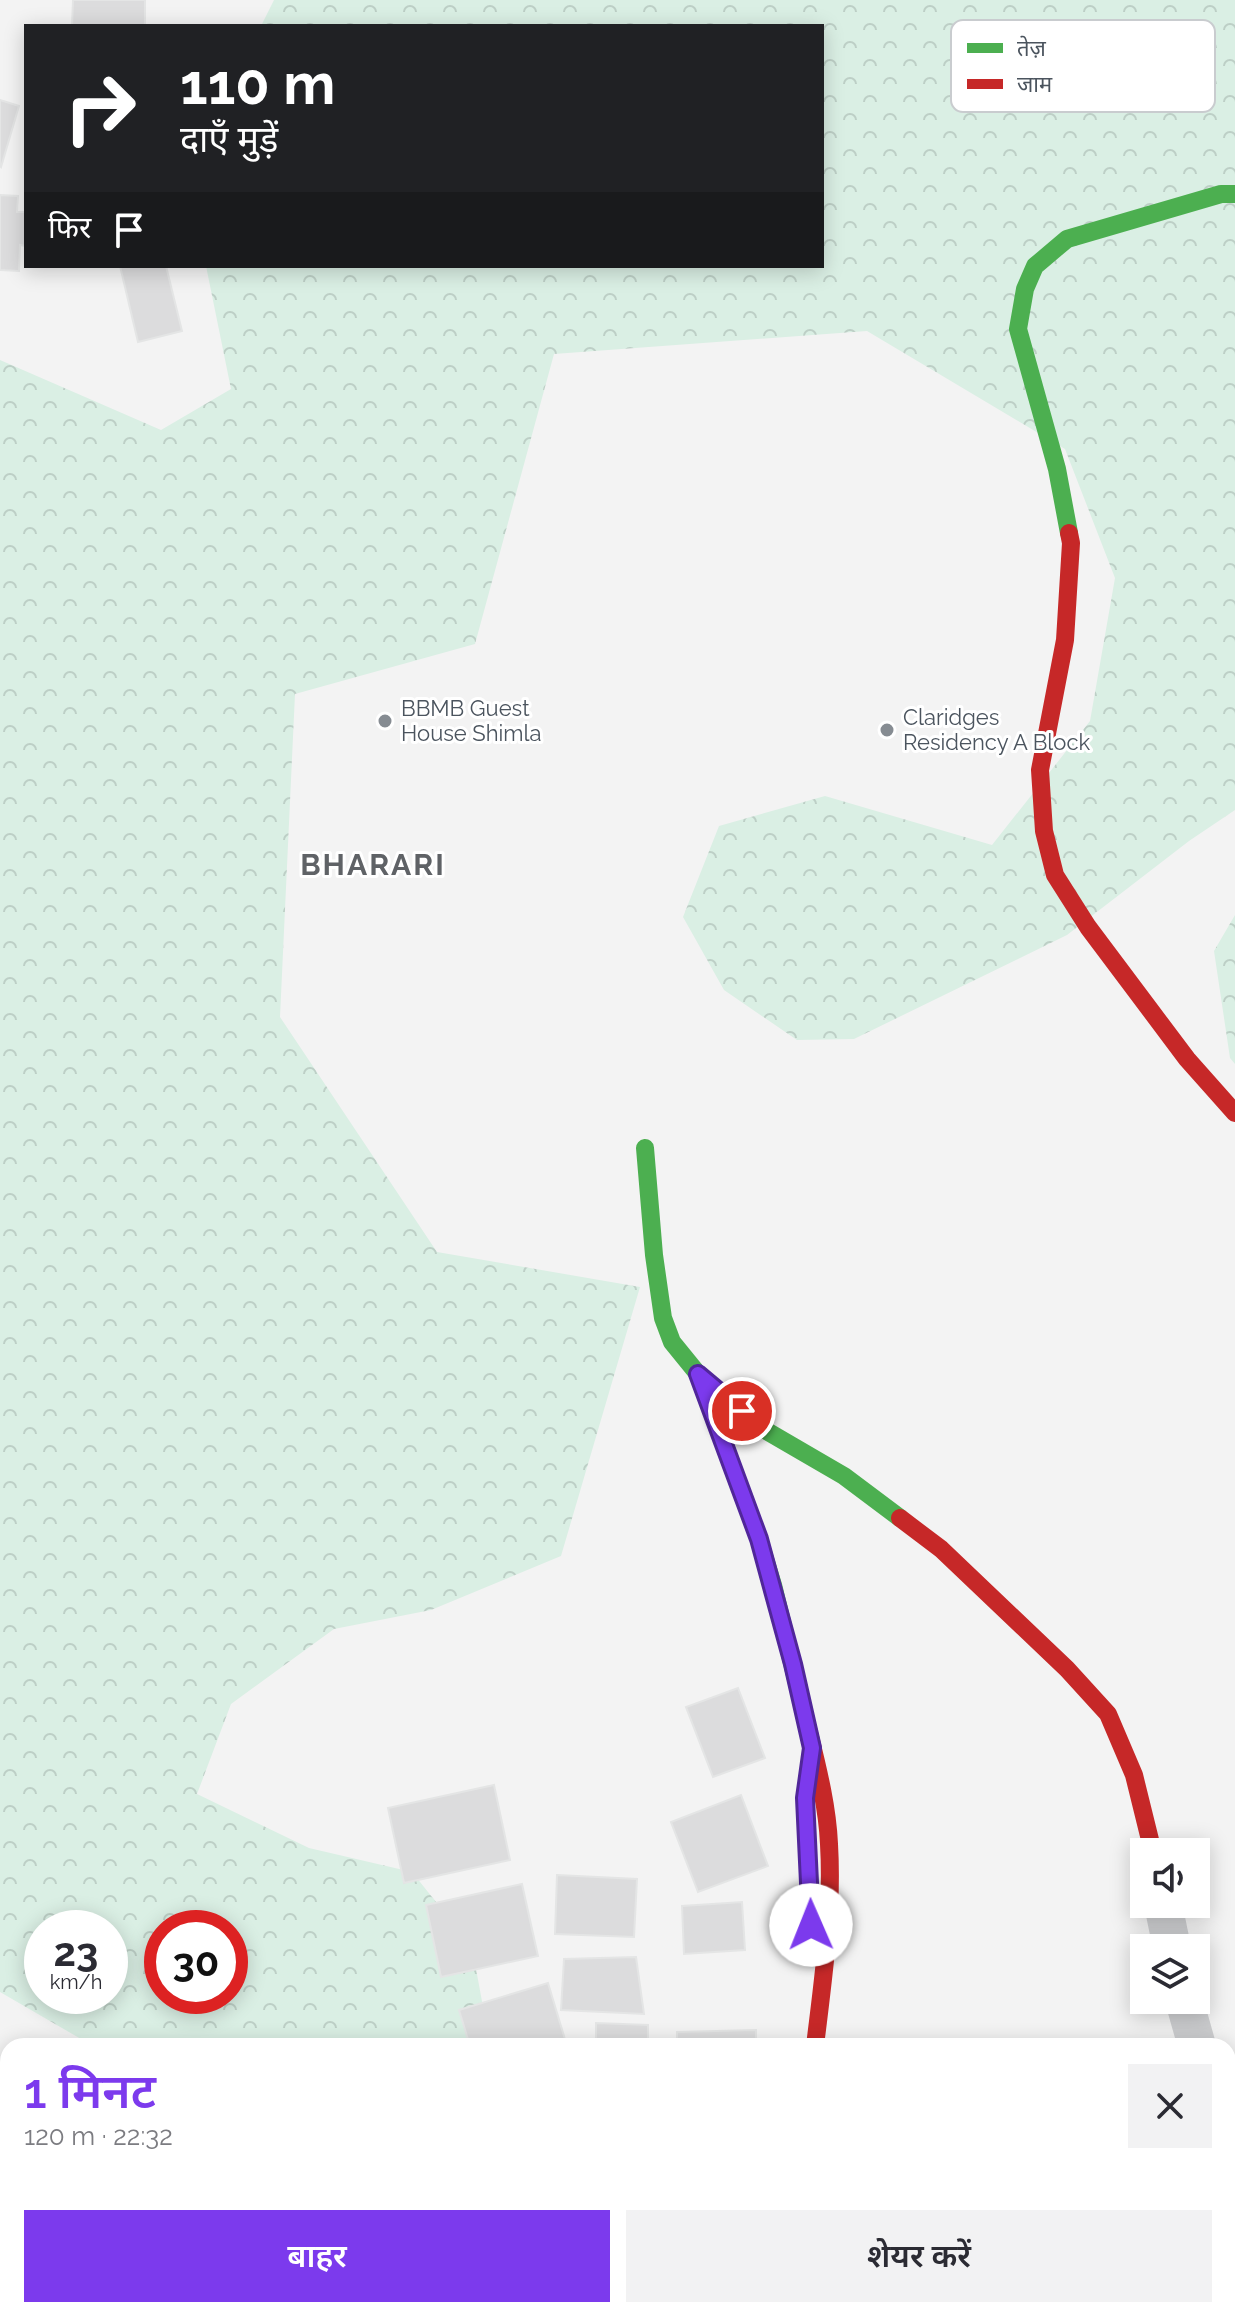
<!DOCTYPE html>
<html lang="hi">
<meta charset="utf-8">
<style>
body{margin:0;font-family:Raleway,"Noto Sans Devanagari",sans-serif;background:#f2f2f3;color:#2b2b33;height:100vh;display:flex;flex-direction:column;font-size:30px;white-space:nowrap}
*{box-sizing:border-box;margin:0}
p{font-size:26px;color:#7c7c81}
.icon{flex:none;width:44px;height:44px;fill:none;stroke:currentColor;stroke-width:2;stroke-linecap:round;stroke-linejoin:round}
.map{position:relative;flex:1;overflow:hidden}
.side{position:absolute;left:0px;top:2038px;width:1236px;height:280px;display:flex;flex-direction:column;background:#fff;border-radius:24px 24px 0 0;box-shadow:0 4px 20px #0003}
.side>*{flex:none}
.top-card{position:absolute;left:24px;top:24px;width:800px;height:244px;border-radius:0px;box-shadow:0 4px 20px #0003;background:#202124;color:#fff;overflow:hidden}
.controls{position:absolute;left:1130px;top:1838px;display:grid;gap:16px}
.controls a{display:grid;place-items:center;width:80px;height:80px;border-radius:0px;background:#fff;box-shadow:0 4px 20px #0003;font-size:40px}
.speed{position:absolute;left:24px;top:1910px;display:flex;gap:16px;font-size:40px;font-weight:700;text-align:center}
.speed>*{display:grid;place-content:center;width:104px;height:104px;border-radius:50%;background:#fff;box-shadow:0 4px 20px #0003;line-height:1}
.speed small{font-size:20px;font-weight:400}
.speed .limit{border:12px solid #d22;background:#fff;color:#111}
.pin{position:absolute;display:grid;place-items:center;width:68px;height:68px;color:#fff;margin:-34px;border:4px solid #fff;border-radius:50%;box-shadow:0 2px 8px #0007}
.me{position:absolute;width:88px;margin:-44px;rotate:359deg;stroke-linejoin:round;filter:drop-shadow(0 0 6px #0008)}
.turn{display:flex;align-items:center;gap:28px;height:168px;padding:0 24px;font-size:36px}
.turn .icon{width:104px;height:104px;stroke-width:2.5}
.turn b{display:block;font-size:56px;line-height:68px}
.then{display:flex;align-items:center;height:76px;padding:0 24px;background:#0003;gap:16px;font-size:30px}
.round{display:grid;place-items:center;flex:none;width:84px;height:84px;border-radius:0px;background:#f2f2f3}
.head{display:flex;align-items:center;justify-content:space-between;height:136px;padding:0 24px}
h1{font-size:48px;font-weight:600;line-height:60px;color:#7c3aed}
.cta{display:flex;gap:16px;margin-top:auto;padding:16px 24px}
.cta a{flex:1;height:92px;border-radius:0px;background:#7c3aed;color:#fff;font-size:32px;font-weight:600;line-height:92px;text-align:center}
.cta a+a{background:#f2f2f3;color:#2b2b33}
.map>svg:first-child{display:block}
.forest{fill:url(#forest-crowns);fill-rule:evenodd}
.building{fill:#dcdcdd;stroke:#e4e5e5;stroke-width:2}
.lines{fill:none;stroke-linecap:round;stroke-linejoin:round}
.street{stroke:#cdced0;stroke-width:38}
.fast{stroke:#4caf50;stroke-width:18}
.jam{stroke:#c62828;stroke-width:18}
.route-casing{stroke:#51269a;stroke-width:20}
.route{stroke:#7c3aed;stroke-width:14}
.poi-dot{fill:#868c92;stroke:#fff;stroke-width:3}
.labels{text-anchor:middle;stroke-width:6;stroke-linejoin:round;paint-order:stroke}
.poi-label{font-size:22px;fill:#4b545e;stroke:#fff;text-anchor:start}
.district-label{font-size:30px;font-weight:bold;letter-spacing:2px;fill:#5f6266;stroke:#fff}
.key{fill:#fff;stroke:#c9cccf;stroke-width:2}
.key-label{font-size:22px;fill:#4b545e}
</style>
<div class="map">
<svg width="1235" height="2318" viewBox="0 0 1235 2318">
<defs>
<pattern id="forest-crowns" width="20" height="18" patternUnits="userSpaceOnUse" patternTransform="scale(2)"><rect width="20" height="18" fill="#daefe4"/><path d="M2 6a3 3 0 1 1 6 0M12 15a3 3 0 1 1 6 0" fill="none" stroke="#bdcfc6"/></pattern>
</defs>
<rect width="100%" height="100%" fill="#f3f3f3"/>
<path class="forest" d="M274,0H1235V810L1189,841L1067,935L854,1039L797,1040L724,990L683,917L719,826L825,796L992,845L1090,721L1115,578L1065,449L867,331L554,354L475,644L295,694L280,1017L437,1252L640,1287L561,1556L431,1610L334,1629L231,1704L197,1794L309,1848L412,1872L472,1947L488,2034L481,2046H93L0,1992V360L161,430L231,389L206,266H822V26H261ZM42,1928H110V1996H42ZM162,1928H230V1996H162Z
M1235,915V1064L1230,1058L1214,951Z"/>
<path class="building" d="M73,0H145V26H72Z
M0,100L19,106L1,167L0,166Z
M0,195L18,196L17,212H26V246L20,245L19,271L0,270Z
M120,266H166L182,331L138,342Z
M738,1688L765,1758L713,1777L686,1707Z
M494,1785L510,1860L404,1883L388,1808Z
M741,1795L768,1866L698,1892L671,1822Z
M557,1875L637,1879L634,1937L555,1934Z
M522,1884L538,1956L441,1977L426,1905Z
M742,1902L745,1950L684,1954L682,1906Z
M636,1957L644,2014L561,2010L564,1959Z
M548,1983L567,2046H470L459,2010Z
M596,2023L648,2025V2046H596Z
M756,2030V2046H677V2032Z"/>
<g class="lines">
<path class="street" d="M1163,1904L1172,1948
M1184,2000L1197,2046
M1228,2105L1235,2114
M813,2318V2310"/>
<path class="fast" d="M1069,533L1057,469L1018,329L1025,289L1035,266L1067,239L1221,194H1235
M645,1148L654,1255L663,1318L672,1342L698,1374L765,1430L844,1476L900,1518
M699,1376L759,1539L773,1585L804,1712"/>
<path class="jam" d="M1069,533L1071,543L1065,640L1040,770L1044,831L1055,875L1088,927L1187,1059L1235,1113
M900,1518L941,1549L1067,1669L1108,1714L1134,1775L1153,1852
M804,1712C814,1755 827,1799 829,1844C833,1912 823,1979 815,2046"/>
</g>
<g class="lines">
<defs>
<path id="route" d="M742,1411L698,1374L759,1539L793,1664L812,1748L805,1798L811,1925"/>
</defs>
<use href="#route" class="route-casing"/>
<use href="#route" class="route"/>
</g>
<g class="poi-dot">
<circle cx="385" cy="721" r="8"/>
<circle cx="887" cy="730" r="8"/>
</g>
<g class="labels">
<g class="poi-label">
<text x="401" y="716">BBMB Guest<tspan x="401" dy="25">House Shimla</tspan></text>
<text x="903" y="725">Claridges<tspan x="903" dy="25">Residency A Block</tspan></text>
</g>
<g class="district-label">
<text x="373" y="875">BHARARI</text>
</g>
</g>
<rect x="951" y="20" width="264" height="92" rx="12" class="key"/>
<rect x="967" y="43" width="36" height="10" fill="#4caf50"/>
<rect x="967" y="79" width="36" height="10" fill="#c62828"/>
<g class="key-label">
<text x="1017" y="56">तेज़</text>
<text x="1017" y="92">जाम</text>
</g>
</svg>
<div class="controls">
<a><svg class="icon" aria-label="sound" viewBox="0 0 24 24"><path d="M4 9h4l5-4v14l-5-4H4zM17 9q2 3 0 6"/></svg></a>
<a><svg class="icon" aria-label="layers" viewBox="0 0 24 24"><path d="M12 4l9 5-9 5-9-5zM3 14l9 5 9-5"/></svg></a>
</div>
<div class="speed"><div>23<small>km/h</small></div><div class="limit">30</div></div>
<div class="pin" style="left:742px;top:1411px;background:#d93025"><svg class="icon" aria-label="arrive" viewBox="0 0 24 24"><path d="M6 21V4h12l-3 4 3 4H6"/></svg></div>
<svg class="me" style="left:811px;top:1925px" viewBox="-20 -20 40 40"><circle r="19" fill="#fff"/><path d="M0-13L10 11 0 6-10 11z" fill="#7c3aed"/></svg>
<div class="top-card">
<div class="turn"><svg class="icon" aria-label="right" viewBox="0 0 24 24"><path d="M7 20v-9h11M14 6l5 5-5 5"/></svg><div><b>110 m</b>दाएँ मुड़ें</div></div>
<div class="then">फिर<svg class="icon" aria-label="arrive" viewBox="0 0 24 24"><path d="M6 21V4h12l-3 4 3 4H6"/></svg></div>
</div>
<section class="side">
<div class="head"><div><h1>1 मिनट</h1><p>120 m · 22:32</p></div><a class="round"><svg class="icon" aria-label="close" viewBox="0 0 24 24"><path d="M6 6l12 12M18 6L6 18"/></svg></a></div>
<div class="cta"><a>बाहर</a><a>शेयर करें</a></div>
</section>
</div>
